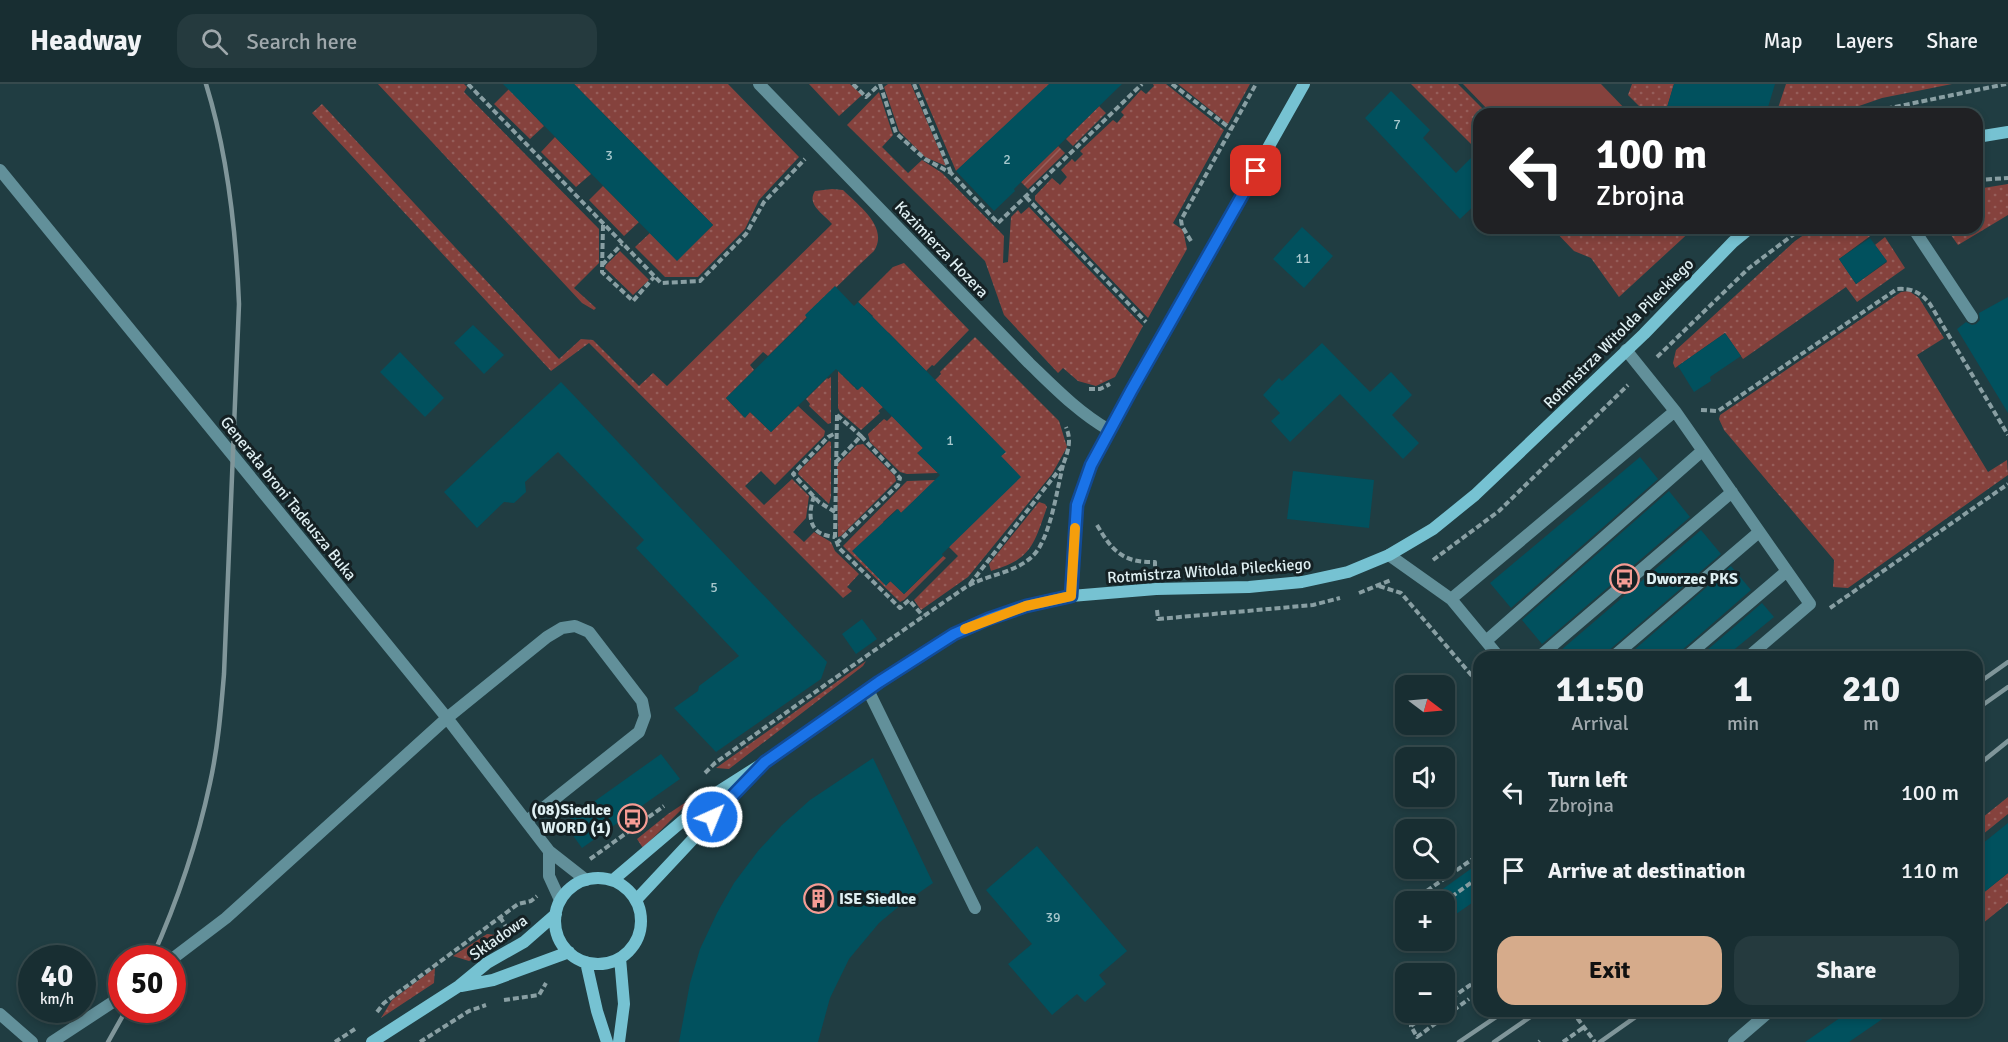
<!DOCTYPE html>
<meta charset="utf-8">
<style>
body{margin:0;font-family:Signika,sans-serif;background:#253a3e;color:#f1f3f6;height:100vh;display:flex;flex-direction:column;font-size:22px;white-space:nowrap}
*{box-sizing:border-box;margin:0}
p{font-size:20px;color:#9fa8ac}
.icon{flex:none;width:33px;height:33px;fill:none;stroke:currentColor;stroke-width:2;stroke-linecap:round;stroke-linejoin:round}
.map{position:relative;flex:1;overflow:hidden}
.sheet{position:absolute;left:1473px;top:567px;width:510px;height:366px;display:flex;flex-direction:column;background:#182e32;border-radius:18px;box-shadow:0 3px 9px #0003,0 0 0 2px #364a4d}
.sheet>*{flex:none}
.banner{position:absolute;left:1473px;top:24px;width:510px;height:126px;border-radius:18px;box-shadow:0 3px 9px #0003,0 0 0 2px #364a4d;background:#202124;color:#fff;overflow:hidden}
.needle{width:39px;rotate:106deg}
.fabs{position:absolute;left:1395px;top:591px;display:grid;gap:12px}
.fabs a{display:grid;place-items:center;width:60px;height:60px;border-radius:12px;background:#182e32;box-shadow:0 3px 9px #0003,0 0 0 2px #364a4d;font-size:30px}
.speed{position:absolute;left:18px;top:861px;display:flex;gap:12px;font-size:30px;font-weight:700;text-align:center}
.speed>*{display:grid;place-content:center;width:78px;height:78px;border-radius:50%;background:#182e32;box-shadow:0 3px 9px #0003,0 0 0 2px #364a4d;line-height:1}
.speed small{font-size:15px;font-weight:400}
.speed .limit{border:9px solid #d22;background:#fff;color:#111}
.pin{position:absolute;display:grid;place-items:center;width:51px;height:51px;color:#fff;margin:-26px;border-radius:12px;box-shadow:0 3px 9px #0006}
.me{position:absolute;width:66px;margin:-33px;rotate:44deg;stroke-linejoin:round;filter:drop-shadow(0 0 4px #0008)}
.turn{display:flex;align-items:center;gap:21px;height:126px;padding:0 24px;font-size:27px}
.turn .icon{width:78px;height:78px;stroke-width:2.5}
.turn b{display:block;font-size:42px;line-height:51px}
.eta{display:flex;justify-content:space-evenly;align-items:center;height:102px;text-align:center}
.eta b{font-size:36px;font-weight:800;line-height:42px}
.action{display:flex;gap:12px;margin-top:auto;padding:12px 24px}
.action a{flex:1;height:69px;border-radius:18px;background:#d6ab8b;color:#111;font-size:24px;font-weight:800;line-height:69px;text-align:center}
.action a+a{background:#253a3e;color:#f1f3f6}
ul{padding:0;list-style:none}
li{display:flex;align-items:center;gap:18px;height:78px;padding:0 24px}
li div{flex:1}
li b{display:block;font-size:22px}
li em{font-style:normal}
header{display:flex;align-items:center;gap:36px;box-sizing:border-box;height:84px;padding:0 30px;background:#182e32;border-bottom:2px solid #364a4d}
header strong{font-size:28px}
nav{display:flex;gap:33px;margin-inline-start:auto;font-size:21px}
.search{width:420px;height:54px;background:#253a3e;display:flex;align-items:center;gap:15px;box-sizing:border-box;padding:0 21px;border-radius:18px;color:#9fa8ac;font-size:22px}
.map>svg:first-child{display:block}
.grass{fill:url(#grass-dots)}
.park{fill:#85423d}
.garden{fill:url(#garden-furrows)}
.building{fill:#01515e}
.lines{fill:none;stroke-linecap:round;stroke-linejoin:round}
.path{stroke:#899fa3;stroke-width:4;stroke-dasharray:6 3;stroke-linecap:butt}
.lane{stroke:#62909a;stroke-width:12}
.street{stroke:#62909a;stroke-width:12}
.secondary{stroke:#76c2d2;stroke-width:12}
.rail{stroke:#80969a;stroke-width:4.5}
.route-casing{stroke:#114b97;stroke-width:15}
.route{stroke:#1a73e8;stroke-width:10}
.slow{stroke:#f59e0b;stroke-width:10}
.labels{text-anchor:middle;stroke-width:6;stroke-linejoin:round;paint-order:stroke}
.number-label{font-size:14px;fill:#a8c8cd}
.street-label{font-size:16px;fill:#dfeff2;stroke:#152124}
.poi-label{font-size:16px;font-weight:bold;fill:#dfeff2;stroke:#152124;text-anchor:start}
</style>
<header>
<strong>Headway</strong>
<div class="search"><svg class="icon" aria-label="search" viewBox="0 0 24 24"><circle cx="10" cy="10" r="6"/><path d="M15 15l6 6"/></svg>Search here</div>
<nav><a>Map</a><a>Layers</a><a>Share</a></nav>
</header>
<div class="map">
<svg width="2008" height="958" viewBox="0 0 2008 958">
<defs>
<pattern id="grass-dots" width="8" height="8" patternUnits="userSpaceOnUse" patternTransform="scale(1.5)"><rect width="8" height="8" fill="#85423d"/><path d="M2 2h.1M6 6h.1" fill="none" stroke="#965e5a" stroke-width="1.8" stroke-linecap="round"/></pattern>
<pattern id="garden-furrows" width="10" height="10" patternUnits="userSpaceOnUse" patternTransform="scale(1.5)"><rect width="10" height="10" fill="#85423d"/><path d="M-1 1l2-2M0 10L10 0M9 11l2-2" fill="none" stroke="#965e5a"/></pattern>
</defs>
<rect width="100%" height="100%" fill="#203d42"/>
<path class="grass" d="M378,0H464L467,3L464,8L599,145V179L574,204L596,224L594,226L582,219Z
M574,0H728L799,73L759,116L745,145L698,193H665L635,163L650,149L677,176L713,141Z
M809,0H850L862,11L839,32Z
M888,0H911L946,82L925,73L899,47L884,3Z
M919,0H1051L956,87Z
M1153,0H1166L1224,46L1173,139L1183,146L1187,165L1148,234L1035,116V112L1052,94L1060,101L1067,93L1061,86L1072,75L1075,78L1083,70L1080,67L1113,36L1117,39L1124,31L1121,28L1141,6L1146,10L1154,2Z
M1178,0H1250L1228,40Z
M1411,0H1458L1488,30H1479V68Z
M1632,0H1674L1665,30H1647L1628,11Z
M1786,0H1952L1882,14L1836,30H1776Z
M509,5L544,42L530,55L494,20Z
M879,8L893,51L882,63L908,89L922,76L942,89L1004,152L1003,179L1008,178L1011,133L1018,126L1021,130L1029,123L1143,242L1115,293L1096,302L1078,297L1063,284L1058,289L1004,231L985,177L847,41Z
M322,20L559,275L581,255L593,256L639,302L653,289L667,302L832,140C824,130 806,121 815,107L832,105L843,106C859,122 889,143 874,167C837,201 804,237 768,272L763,268L750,281L754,286L726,314L744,333L750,328L771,348L798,322L825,347L824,352L775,401L761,387L745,402L764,421L792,395L809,412L806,434L793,448L804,458L814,448L831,458L835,467L859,490L847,503L852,507L843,514L589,259L551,287L312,29Z
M1099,22L1106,29L1073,62L1066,55Z
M555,53L591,90L576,103L541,68Z
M2008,100V131L1958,161L1946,144H1977V105Z
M603,102L639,138L624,152L589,116Z
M1552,144H1694L1619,213L1591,174L1574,167Z
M1814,144H1881L1839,175L1856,200L1887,178L1875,161L1885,153L1905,184L1857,218L1846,203L1743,275L1725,249L1675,284L1673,279L1676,266L1795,157Z
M620,167L649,196L633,211L605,184L606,181Z
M904,179L969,246L934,282L932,281L926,287L889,249L868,237L873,232L858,218L893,183Z
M1909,207L1919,214L1944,254L1917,271L1988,388L2007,376L2008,391L1848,504L1833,503L1834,476L1724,346L1719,335L1720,331L1901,208Z
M975,253L1059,337L1067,363L1052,390L968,493L921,526L914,516L958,472L949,463L1001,372L1005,368L935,296L941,290L940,288Z
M838,287L857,306L862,302L883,323L878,327L880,329L861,346L840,328L838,324Z
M831,293V339L828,340L809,322L810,320L806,315L827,294L828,295Z
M892,332L923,364L918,369L938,389L907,390L900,388L870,358L868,350L884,335L887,337Z
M829,357L831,358V413L829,420L798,390L799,387Z
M863,360L895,392L896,397L841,452L838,453L837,383L838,380L857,361Z
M936,396L901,429L897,425L883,438L887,443L886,501L891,497L904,510L943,472L946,474L904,516L900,518L843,462L907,397Z
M1039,418L1045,420L1047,423C1034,460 1032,475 991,487L989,480Z
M866,577L863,582L729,685L716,684Z
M695,712L643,764L637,755L668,730Z
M2008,713V730L1977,755V738Z
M2008,789V819L1977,844V814Z
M487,850L496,851L503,859L469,877L453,872Z
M435,884L434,899L381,934L392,916Z"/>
<path class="park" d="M1463,0H1601L1630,30H1492Z"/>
<path class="garden" d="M1058,62L1065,69L1028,105L1021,98Z"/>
<path class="building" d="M503,0H574L713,141L677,177Z
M1049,0H1122L1014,105L1015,107L994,127L956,87Z
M1674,0H1775L1766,30H1665Z
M1391,7L1430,46L1423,54L1456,89L1479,66V117L1460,135L1365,34Z
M1302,143L1333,172L1304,204L1273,175Z
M1870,154L1887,177L1856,200L1839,175Z
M835,202L854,222L858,218L965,326L1006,368L1001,372L1021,393L942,470L943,472L904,510L890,497L886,502L852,467L898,425L901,429L940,391L917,369L923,364L862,302L858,306L836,285L771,348L750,328L745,334L726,314L807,234L805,231Z
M2008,213V329L1957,245L1966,238L1972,241L1976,240L1980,236L1979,229Z
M473,241L504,271L484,290L454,259Z
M1725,249L1741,272L1710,293L1711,297L1694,308L1678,282Z
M1322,259L1370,308L1391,288L1412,311L1392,331L1419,359L1403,375L1340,310L1290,358L1271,337L1280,329L1263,311L1279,294L1282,297Z
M400,268L444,314L425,333L380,288Z
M561,298L827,578L821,595L716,668L674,624L698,607L699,602L739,572L636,464L644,456L558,368L525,398L526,408L514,419L504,418L477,444L444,408Z
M1640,373L1658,395L1511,524L1490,499Z
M1293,387L1374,396L1369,444L1287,435Z
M1669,407L1690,433L1542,560L1522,536Z
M1701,446L1721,470L1608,567L1605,573H1553Z
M1731,482L1751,506L1681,567L1678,573H1626Z
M1762,519L1774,533L1725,573H1699Z
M862,535L877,555L856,570L842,550Z
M661,670L680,695L582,764L564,739Z
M873,674L933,799L897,824L879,839L849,875L830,914L818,958H679L690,899L700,865L717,829L734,799L758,767L782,741L810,716Z
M2008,739V789L1977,814V764Z
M1037,762L1127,867L1099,891L1106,900L1085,918L1077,910L1052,931L1008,880L1032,860L986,806Z
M1479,779V814L1449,835L1444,828V818H1437L1433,812Z
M1850,927H1894L1849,958H1805Z"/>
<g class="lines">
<path class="path" d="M468,0L661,199L700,197L746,150L764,118L805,75
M853,0L866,13L880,0
M880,0L896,49L925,75L951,89L998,139L1142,0
M914,0L951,89
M1172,0L1231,45
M1869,30L1880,26L2006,0
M1977,96L2008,94
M1026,113L1146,238
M603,141L602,188L633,217L654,193
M1191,157L1182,142L1181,136L1256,0
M602,181L622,160
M1657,273L1749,184L1802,144
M1089,305H1100L1110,300
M1701,326L1718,327L1897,205C1912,204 1920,208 1930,220L2008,351
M837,331L835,453L839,464L900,524L909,516L923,532
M837,331L861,352
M836,378L861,352L900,394L898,401L837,459
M814,412C807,433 809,451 835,453
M835,428L819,418L793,390L828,353L836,349
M1097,441C1112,467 1123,479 1155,478V485
M1433,476L1499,427L1628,301
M970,500L1063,381C1068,367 1072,357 1066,343
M1379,502L1401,509L1479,600
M1359,509L1391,496
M1830,524L2008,400
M1157,526L1158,535L1313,521L1340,514
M705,689L715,679C798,620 880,562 963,505C986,489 1023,490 1039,464C1052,442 1057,406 1063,381
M590,775L664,722
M1417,818L1415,815L1477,772L1479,775
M1444,818L1479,793
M500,833L508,846
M504,916L539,911L546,899
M1444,919L1479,895
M1572,927L1595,958
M377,928L384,919L518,820L531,817L537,812
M1430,928L1411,942L1417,953L1469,915
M335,958L355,945
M420,958L469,927L486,921
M1539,958L1540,957
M1563,958L1584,943"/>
<path class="lane" d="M0,86L447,634L549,767L586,796
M1913,144L1972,233
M1675,327L1810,520L1748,573
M1389,471L1451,515L1675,327L1626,266
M1451,515L1499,573
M1486,557L1702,367
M1539,573L1732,408
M1613,573L1759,448
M1686,573L1787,487
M868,606L975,824
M549,767V792L560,816
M172,875L226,834L447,634L547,553L562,544L575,542L589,548L642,617L645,632L639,648L527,737
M0,930L32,958
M52,958L122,912
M1734,958L1770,927"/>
<path class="street" d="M759,0L1029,279C1055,304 1078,328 1109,346"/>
<path class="secondary" d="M1977,53L2008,48
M1071,512L1077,421L1091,381L1109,346L1304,0
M555 837a43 43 0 1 1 86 0a43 43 0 1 1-86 0Z
M613,796L713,711L765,678L879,598L955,550L988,535L1026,522L1071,512L1156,505L1249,503L1302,498L1348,488L1389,471L1433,445L1475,411L1644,250L1733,158L1750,144
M636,816L752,692
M586,878L597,927L607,958
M461,902L493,896L569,868
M372,958L459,902L487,879L524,858L556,830
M619,958L624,920L620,874"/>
<path class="rail" d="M1977,600L2008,578
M1977,625L2008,603
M1977,682L2008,657
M152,874C177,818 197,760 210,699C218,663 221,626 224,590L239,220C236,146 228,71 206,0
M108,958L126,926
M1459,958L1505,927
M1494,958L1539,927
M1600,958L1644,927"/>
</g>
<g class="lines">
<defs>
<path id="route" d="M712,733L765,678L879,598L954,550L988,535L1026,522L1071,512L1077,421L1091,381L1131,307L1256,87"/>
</defs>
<use href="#route" class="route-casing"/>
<use href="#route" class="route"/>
<path class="slow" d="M965,545L1026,522L1071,512L1075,444"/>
</g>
<defs>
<symbol id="bus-ring" viewBox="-11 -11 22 22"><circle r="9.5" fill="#152124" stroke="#f59c94" stroke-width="1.5"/><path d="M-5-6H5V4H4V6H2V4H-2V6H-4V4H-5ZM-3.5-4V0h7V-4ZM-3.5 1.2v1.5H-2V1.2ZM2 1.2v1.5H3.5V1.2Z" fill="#f59c94"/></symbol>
<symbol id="building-ring" viewBox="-11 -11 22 22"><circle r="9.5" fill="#152124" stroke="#f59c94" stroke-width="1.5"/><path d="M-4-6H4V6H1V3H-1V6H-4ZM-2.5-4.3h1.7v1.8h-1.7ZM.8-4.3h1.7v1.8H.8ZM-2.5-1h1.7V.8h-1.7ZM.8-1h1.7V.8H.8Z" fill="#f59c94"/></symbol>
</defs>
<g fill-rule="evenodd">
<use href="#bus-ring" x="1608" y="478" width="33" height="33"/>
<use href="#bus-ring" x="616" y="718" width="33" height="33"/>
<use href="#building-ring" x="802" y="798" width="33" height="33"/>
</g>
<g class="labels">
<g class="number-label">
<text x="1397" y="45">7</text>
<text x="609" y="76">3</text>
<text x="1007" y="80">2</text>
<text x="1303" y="179">11</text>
<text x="950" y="361">1</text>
<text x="714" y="508">5</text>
<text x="1053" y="838">39</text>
</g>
<g class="street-label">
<text transform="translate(942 165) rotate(46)" y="6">Kazimierza Hozera</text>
<text transform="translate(1618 249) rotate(-45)" y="6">Rotmistrza Witolda Pileckiego</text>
<text transform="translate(289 414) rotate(51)" y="6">Generała broni Tadeusza Buka</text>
<text transform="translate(1209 486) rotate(-4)" y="6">Rotmistrza Witolda Pileckiego</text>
<text transform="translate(498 853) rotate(-35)" y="6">Składowa</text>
</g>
<g class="poi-label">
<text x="1646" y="500">Dworzec PKS</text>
<text x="611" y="731" text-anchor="end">(08)Siedlce<tspan x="611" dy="18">WORD (1)</tspan></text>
<text x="839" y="820">ISE Siedlce</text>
</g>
</g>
</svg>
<div class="fabs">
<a><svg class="needle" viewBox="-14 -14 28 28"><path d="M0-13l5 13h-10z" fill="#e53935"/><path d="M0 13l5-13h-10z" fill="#9fa8ac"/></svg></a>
<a><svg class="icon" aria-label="sound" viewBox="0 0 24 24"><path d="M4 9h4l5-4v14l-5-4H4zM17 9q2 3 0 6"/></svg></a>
<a><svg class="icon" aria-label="search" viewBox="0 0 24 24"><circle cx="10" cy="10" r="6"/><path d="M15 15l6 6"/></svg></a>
<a>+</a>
<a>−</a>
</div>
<div class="speed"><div>40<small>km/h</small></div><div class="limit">50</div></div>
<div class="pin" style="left:1256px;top:87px;background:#d93025"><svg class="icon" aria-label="arrive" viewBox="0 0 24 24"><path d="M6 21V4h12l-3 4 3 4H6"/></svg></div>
<svg class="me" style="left:712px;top:733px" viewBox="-20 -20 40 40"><circle r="17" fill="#1a73e8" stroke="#fff" stroke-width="3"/><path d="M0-11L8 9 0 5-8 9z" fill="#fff"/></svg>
<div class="banner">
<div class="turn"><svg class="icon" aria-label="left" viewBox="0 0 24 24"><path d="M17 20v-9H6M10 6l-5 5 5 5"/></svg><div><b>100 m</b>Zbrojna</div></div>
</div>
<section class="sheet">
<div class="eta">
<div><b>11:50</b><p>Arrival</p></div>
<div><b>1</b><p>min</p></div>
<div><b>210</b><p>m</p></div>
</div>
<ul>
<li><svg class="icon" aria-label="left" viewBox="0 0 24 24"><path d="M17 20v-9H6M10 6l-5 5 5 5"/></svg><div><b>Turn left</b><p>Zbrojna</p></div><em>100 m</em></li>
<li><svg class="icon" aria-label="arrive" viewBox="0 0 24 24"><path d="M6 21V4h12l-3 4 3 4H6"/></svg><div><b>Arrive at destination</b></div><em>110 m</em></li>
</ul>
<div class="action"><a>Exit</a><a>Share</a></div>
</section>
</div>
